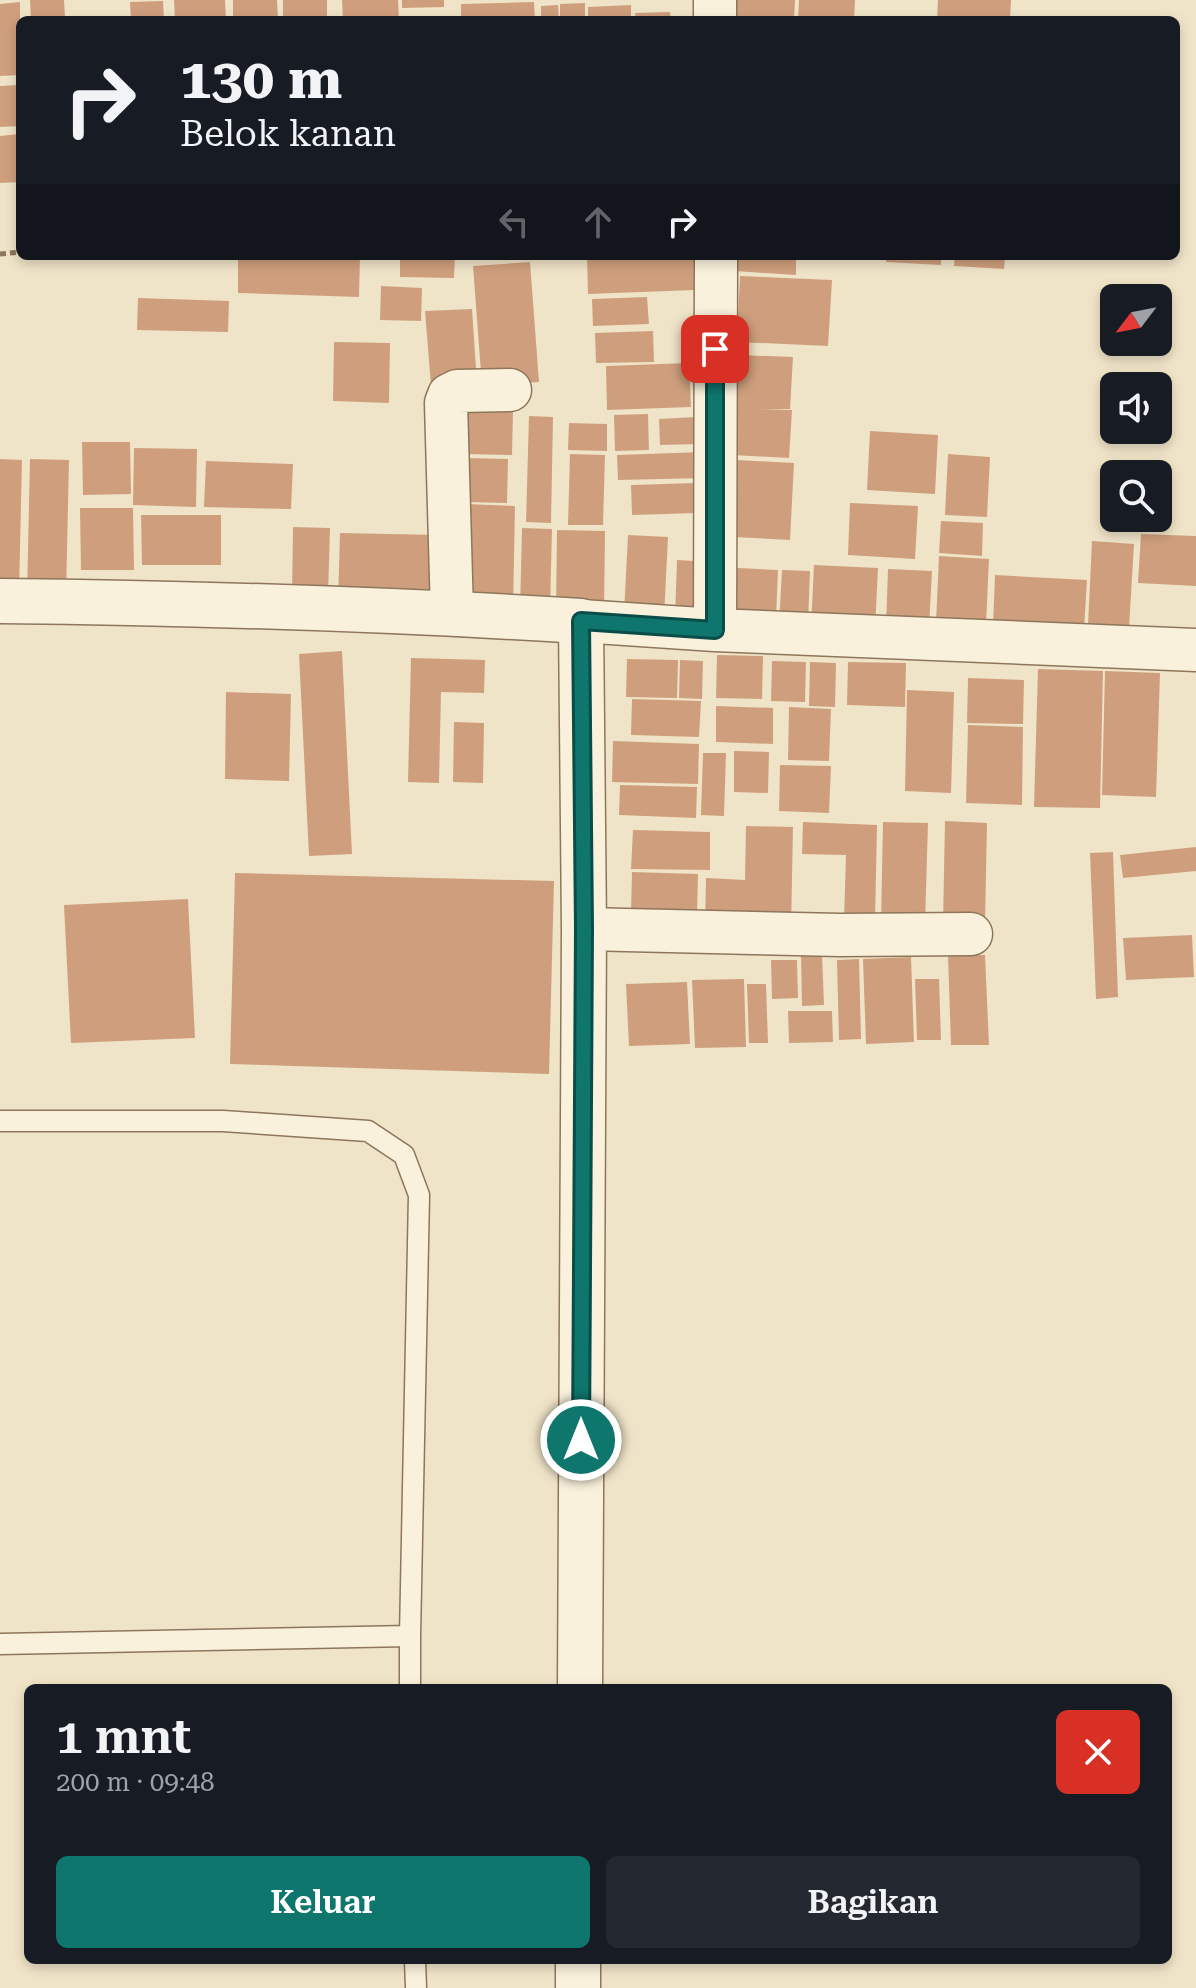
<!DOCTYPE html>
<html lang="id">
<meta charset="utf-8">
<style>
body{margin:0;font-family:"Roboto Serif",serif;background:#242831;color:#f1f3f6;height:100vh;display:flex;flex-direction:column;font-size:30px;white-space:nowrap}
*{box-sizing:border-box;margin:0}
p{font-size:26px;color:#9ea1a6}
.icon{flex:none;width:44px;height:44px;fill:none;stroke:currentColor;stroke-width:2;stroke-linecap:round;stroke-linejoin:round}
.map{position:relative;flex:1;overflow:hidden}
.panel{position:absolute;left:24px;top:1684px;width:1148px;height:280px;display:flex;flex-direction:column;background:#171b24;border-radius:12px;box-shadow:0 4px 12px #0003}
.panel>*{flex:none}
.banner{position:absolute;left:16px;top:16px;width:1164px;height:244px;border-radius:12px;box-shadow:0 4px 12px #0003;background:#171b24;color:#f1f3f6;overflow:hidden}
.needle{width:52px;rotate:238deg}
.fabs{position:absolute;left:1100px;top:284px;display:grid;gap:16px}
.fabs a{display:grid;place-items:center;width:72px;height:72px;border-radius:12px;background:#171b24;box-shadow:0 4px 12px #0003;font-size:40px}
.pin{position:absolute;display:grid;place-items:center;width:68px;height:68px;color:#fff;margin:-34px;border-radius:16px;box-shadow:0 4px 12px #0006}
.me{position:absolute;width:88px;margin:-44px;rotate:0deg;stroke-linejoin:round;filter:drop-shadow(0 0 6px #0008)}
.turn{display:flex;align-items:center;gap:28px;height:168px;padding:0 32px;font-size:36px}
.turn .icon{width:104px;height:104px;stroke-width:2.5}
.turn b{display:block;font-size:56px;line-height:68px}
.lanes{display:flex;align-items:center;height:76px;padding:0 32px;background:#0003;justify-content:center;gap:40px;direction:ltr}
.lanes .off{opacity:.35}
.round{display:grid;place-items:center;flex:none;width:84px;height:84px;border-radius:12px;background:#242831}
.overview{display:flex;align-items:center;justify-content:space-between;height:136px;padding:0 32px}
h1{font-size:48px;font-weight:600;line-height:60px}
.cta{display:flex;gap:16px;margin-top:auto;padding:16px 32px}
.cta a{flex:1;height:92px;border-radius:12px;background:#0f766e;color:#fff;font-size:32px;font-weight:600;line-height:92px;text-align:center}
.cta a+a{background:#242831;color:#f1f3f6}
.map>svg:first-child{display:block}
.building{fill:#cf9f7d}
.lines{fill:none;stroke-linecap:round;stroke-linejoin:round}
.service-casing{stroke:#8d765c;stroke-width:23}
.minor-casing{stroke:#8d765c;stroke-width:45}
.tertiary-casing{stroke:#8d765c;stroke-width:47}
.path{stroke:#8d765c;stroke-width:5;stroke-dasharray:6 4;stroke-linecap:butt}
.service{stroke:#faf1dc;stroke-width:20}
.minor{stroke:#faf1dc;stroke-width:42}
.tertiary{stroke:#faf1dc;stroke-width:44}
.route-casing{stroke:#0a4d48;stroke-width:20}
.route{stroke:#0f766e;stroke-width:14}
</style>
<div class="map">
<svg width="1196" height="1988" viewBox="0 0 1196 1988">
<rect width="100%" height="100%" fill="#f0e4c8"/>
<path class="building" d="M30,0H64L65,17L31,19Z
M174,0H225L226,20H175Z
M233,0H277L278,20H233Z
M283,0H327V20H283Z
M342,0H398L399,20H343Z
M402,0H444V7L402,8Z
M735,0H795L794,20H734Z
M799,0H855L854,20H798Z
M938,0H1011L1010,20H937Z
M163,1L164,20H131L130,2Z
M20,2V75L0,76V4Z
M534,2L535,20H461V4Z
M585,3V20H560V4Z
M558,5L559,20H541V6Z
M631,5V20H588V7Z
M670,12L671,20H636L635,13Z
M19,85L20,126L0,127V86Z
M20,134V182L0,183V136Z
M238,256H360L359,297L238,293Z
M400,256H455L454,278L400,277Z
M587,256H694L695,290L588,294Z
M720,256H796V275L720,270Z
M886,256H941V265L886,262Z
M955,256H1005L1004,269L954,266Z
M530,262L539,382L482,386L473,266Z
M740,276L832,280L828,346L737,342Z
M381,286L422,288L421,321L380,320Z
M647,297L649,324L593,326L592,299Z
M138,298L229,301L228,332L137,330Z
M472,309L477,383L431,386L425,311Z
M653,331L654,362L596,363L595,333Z
M334,342L390,343L389,403L333,401Z
M738,355L793,357L790,409H760L792,410L789,458L733,455Z
M689,363L691,407L607,410L606,366Z
M464,410L513,411L512,455L463,454Z
M648,414L649,450L615,451L614,415Z
M529,416L553,417L551,523L526,522Z
M696,417L697,444L660,445L659,419Z
M569,423L607,424V451L568,450Z
M870,431L938,435L935,494L867,490Z
M82,442H130L131,494L83,495Z
M134,448L197,449L196,507L133,505Z
M704,452L705,478L618,480L617,455Z
M570,454L605,455L603,525H568Z
M948,454L990,457L987,517L945,515Z
M467,458L508,459L507,503L466,502Z
M0,459L22,460L19,592L0,591Z
M30,459L69,460L66,597L27,596Z
M738,460L794,463L790,540L734,537Z
M206,461L293,464L291,509L204,507Z
M696,483L697,513L632,515L631,485Z
M850,503L918,506L915,559L848,555Z
M466,504L515,506L513,609L465,607Z
M80,508H133L134,570H81Z
M141,515H221V565H142Z
M941,521L983,523L982,556L939,553Z
M293,527L330,528L328,597L292,596Z
M522,528L552,529L550,610H520Z
M557,530L605,531L604,614L556,613Z
M340,533L439,535L437,606L338,603Z
M1141,534L1196,536V586L1138,583Z
M628,535L668,537L664,617L624,614Z
M1092,541L1134,544L1129,628L1088,625Z
M939,556L989,559L986,625L936,623Z
M677,560L711,562L709,620L675,618Z
M814,565L878,568L875,629L811,626Z
M718,567L778,570L776,619L716,615Z
M888,569L932,571L929,628L886,626Z
M782,570L810,571L808,625L779,624Z
M995,575L1087,580L1084,630L993,625Z
M342,651L352,854L309,856L299,654Z
M717,655L763,656L762,699L716,698Z
M411,658L485,660L484,693L441,692L439,783L408,782Z
M627,659L678,660L677,698L626,697Z
M680,660L703,661L702,699L679,698Z
M772,661L806,662L805,702L771,701Z
M810,662L836,663L835,707L809,706Z
M848,662L906,663L905,707L847,705Z
M1038,669L1103,671L1100,808L1034,807Z
M1105,671L1160,673L1156,797L1102,795Z
M968,678L1024,680L1023,724L967,723Z
M907,690L954,692L951,793L905,791Z
M226,692L291,694L289,781L225,779Z
M632,699L701,701L699,737L631,735Z
M716,706L773,708V744L716,742Z
M789,707L831,709L829,761L788,760Z
M454,722L484,723L483,783L453,782Z
M968,725L1023,727L1022,805L966,803Z
M613,741L699,744L698,784L612,782Z
M734,751L769,752L768,793L734,792Z
M703,753H726L724,816L701,815Z
M780,765L831,766L829,813L779,811Z
M620,785L697,787L696,818L619,815Z
M945,821L987,823L985,924L943,923Z
M803,822L877,825L875,921L844,920L846,855L802,854Z
M883,822L928,823L925,923L881,922Z
M746,826L793,827L791,929L705,926L706,878L745,880Z
M633,830L710,832V870L631,869Z
M1196,847V871L1123,878L1120,855Z
M1113,852L1118,997L1096,999L1090,853Z
M632,872L698,874L697,914L631,912Z
M235,873L554,881L549,1074L230,1064Z
M188,899L195,1038L71,1043L64,905Z
M1192,935L1194,977L1126,980L1123,938Z
M822,954L824,1005L802,1006L801,955Z
M948,955H985L989,1045H951Z
M911,957L914,1042L866,1044L863,959Z
M859,959L861,1039L839,1040L837,960Z
M771,960H797L798,998L772,999Z
M744,979L746,1047L695,1048L692,980Z
M915,979H939L941,1040H917Z
M687,982L690,1044L629,1046L626,984Z
M747,984H766L768,1043H749Z
M788,1011H832L833,1042L789,1043Z
M605,1960H673V1964L605,1963Z"/>
<g class="lines">
<defs>
<path id="service" d="M0,1121H223L368,1131L404,1155L419,1195L410,1636
M0,1644L410,1636V1688
M415,1960L416,1988"/>
<path id="minor" d="M715,0V20
M452,613L446,403L449,395L457,391L510,390
M581,621L715,630L1196,650
M715,630L716,256
M584,929L840,935L971,934"/>
<path id="tertiary" d="M0,601C194,603 387,609 581,621L584,929L580,1688
M578,1988V1960"/>
</defs>
<use href="#service" class="service-casing"/>
<use href="#minor" class="minor-casing"/>
<use href="#tertiary" class="tertiary-casing"/>
<path class="path" d="M0,254L20,252"/>
<use href="#service" class="service"/>
<use href="#minor" class="minor"/>
<use href="#tertiary" class="tertiary"/>
</g>
<g class="lines">
<defs>
<path id="route" d="M581,1440L584,929L581,621L715,630V349"/>
</defs>
<use href="#route" class="route-casing"/>
<use href="#route" class="route"/>
</g>
</svg>
<div class="fabs">
<a><svg class="needle" viewBox="-14 -14 28 28"><path d="M0-13l5 13h-10z" fill="#e53935"/><path d="M0 13l5-13h-10z" fill="#9ea1a6"/></svg></a>
<a><svg class="icon" aria-label="sound" viewBox="0 0 24 24"><path d="M4 9h4l5-4v14l-5-4H4zM17 9q2 3 0 6"/></svg></a>
<a><svg class="icon" aria-label="search" viewBox="0 0 24 24"><circle cx="10" cy="10" r="6"/><path d="M15 15l6 6"/></svg></a>
</div>
<div class="pin" style="left:715px;top:349px;background:#d93025"><svg class="icon" aria-label="arrive" viewBox="0 0 24 24"><path d="M6 21V4h12l-3 4 3 4H6"/></svg></div>
<svg class="me" style="left:581px;top:1440px" viewBox="-20 -20 40 40"><circle r="17" fill="#0f766e" stroke="#fff" stroke-width="3"/><path d="M0-11L8 9 0 5-8 9z" fill="#fff"/></svg>
<div class="banner">
<div class="turn"><svg class="icon" aria-label="right" viewBox="0 0 24 24"><path d="M7 20v-9h11M14 6l5 5-5 5"/></svg><div><b>130 m</b>Belok kanan</div></div>
<div class="lanes"><svg class="icon off" aria-label="left" viewBox="0 0 24 24"><path d="M17 20v-9H6M10 6l-5 5 5 5"/></svg><svg class="icon off" aria-label="ahead" viewBox="0 0 24 24"><path d="M12 20V5M6 11l6-6 6 6"/></svg><svg class="icon" aria-label="right" viewBox="0 0 24 24"><path d="M7 20v-9h11M14 6l5 5-5 5"/></svg></div>
</div>
<section class="panel">
<div class="overview"><div><h1>1 mnt</h1><p>200 m · 09:48</p></div><a class="round" style="background:#d93025;color:#fff"><svg class="icon" aria-label="close" viewBox="0 0 24 24"><path d="M6 6l12 12M18 6L6 18"/></svg></a></div>
<div class="cta"><a>Keluar</a><a>Bagikan</a></div>
</section>
</div>
